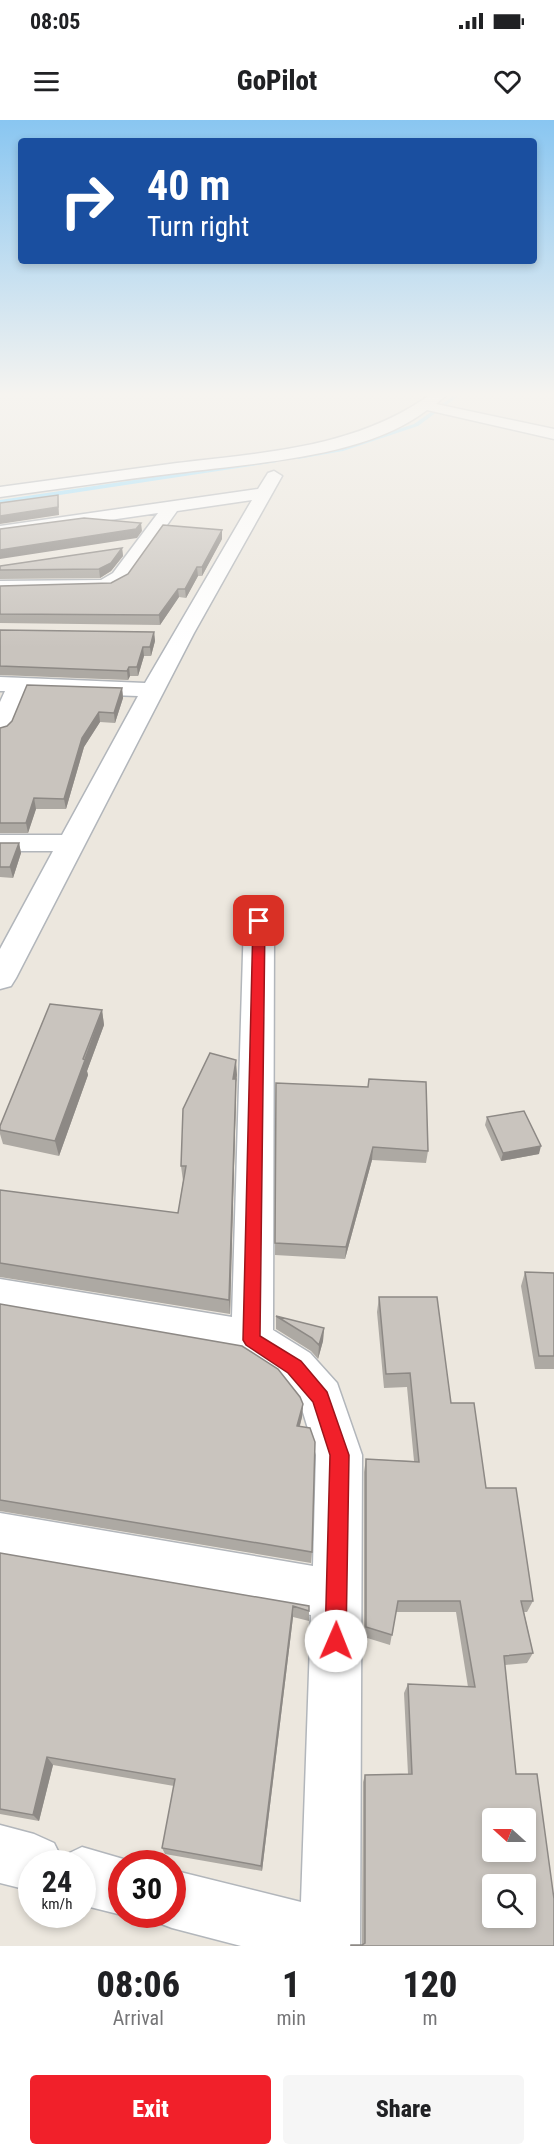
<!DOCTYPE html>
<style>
body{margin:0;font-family:"Roboto Condensed",sans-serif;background:#f6f6f6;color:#202124;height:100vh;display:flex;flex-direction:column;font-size:22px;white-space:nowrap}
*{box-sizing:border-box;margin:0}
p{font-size:20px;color:#757577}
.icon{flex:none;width:33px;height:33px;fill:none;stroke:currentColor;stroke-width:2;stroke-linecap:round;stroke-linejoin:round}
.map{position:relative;height:1826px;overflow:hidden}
.details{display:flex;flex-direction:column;background:#fff;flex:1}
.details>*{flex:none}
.guide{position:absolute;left:18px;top:18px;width:519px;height:126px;border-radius:6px;box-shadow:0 3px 9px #0003;background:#1a4fa0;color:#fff;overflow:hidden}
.needle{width:39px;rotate:291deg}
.tools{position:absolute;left:482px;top:1688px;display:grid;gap:12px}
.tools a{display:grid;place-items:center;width:54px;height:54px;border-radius:6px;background:#fff;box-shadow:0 3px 9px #0003;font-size:30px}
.speed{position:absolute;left:18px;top:1730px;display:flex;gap:12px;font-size:30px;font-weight:700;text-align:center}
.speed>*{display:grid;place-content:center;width:78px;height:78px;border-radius:50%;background:#fff;box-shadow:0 3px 9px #0003;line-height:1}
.speed small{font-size:15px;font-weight:400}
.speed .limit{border:9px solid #d22;background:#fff;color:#111}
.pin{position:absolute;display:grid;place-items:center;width:51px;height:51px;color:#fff;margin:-26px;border-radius:12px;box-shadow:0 3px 9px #0006}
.me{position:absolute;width:66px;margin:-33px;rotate:1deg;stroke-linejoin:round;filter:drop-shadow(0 0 4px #0008)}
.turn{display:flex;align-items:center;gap:21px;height:126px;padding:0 30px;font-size:27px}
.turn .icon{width:78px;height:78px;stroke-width:2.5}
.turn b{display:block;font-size:42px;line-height:51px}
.eta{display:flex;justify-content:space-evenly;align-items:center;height:102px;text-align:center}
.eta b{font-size:36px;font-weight:800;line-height:42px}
.cta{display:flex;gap:12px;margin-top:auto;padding:12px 30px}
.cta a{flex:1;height:69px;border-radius:6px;background:#f1202a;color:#fff;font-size:24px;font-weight:800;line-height:69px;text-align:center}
.cta a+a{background:#f6f6f6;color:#202124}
.status{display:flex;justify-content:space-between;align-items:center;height:42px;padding:0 30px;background:#fff;direction:ltr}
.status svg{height:16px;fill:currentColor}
header{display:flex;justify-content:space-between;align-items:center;height:78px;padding:0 30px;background:#fff;font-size:27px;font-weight:800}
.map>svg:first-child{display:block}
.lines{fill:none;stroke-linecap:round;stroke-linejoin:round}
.stream{fill:#9ce0ff;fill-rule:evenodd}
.minor-casing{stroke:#b2b6bb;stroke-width:3}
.minor{fill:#fff;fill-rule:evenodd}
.wall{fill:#ada9a3}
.shaded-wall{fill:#8d8985}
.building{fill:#c9c4be;stroke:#8d8985;stroke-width:1.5;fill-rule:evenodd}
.route{fill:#f1202a;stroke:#9d151b;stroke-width:1.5}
</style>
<div class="status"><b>08:05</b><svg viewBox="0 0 49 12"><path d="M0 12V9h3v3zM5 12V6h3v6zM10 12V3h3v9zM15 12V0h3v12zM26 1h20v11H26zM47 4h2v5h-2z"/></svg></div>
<header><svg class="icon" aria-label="menu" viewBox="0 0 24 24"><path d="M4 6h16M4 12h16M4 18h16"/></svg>GoPilot<svg class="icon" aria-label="heart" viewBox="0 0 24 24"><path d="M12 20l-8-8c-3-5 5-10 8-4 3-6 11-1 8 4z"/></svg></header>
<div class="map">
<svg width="554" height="1826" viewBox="0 0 554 1826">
<rect width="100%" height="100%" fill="#ece7de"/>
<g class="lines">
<path class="stream" d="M459,272H464L418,306L343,331L298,339L295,337L340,328L414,304Z
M275,339L277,342L0,384V380Z"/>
<defs>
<path id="minor" d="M434,272H450L436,284L554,309V319L427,290C365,338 253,343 177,353C118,360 59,369 0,377V367C59,359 118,351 177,343C268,332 358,328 434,272Z
M274,351L282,356L194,513L16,858L11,866L0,869V829L53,731H0V715H62L138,576L27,572L12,609L8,614L0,616V582L5,571H0V557L145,563L252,380L177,391L127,461L112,470L0,473V461L101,460L113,453L158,393L0,416V406L258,369L268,353Z
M259,791L269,794L274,801L273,1210L310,1233L337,1263L362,1335L360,1826H241L172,1808L151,1800L149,1794H172V1750L301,1782L311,1495L0,1441V1393L313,1446L316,1335L302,1289L280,1261L244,1238L0,1195V1159L232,1197L244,801L249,794Z
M0,1705L34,1714L54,1723L61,1737L82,1727L137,1743H122V1794H125L122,1795L82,1785V1743H32V1771L0,1763Z"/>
</defs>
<use href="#minor" class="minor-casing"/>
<use href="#minor" class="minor"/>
</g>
<path class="wall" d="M222,419L202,456H198L186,478L179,477L160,505L0,503V466L111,463Z
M122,428L123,436L111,451L100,458L0,459V446Z
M0,510L154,512L155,521L151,536H144L138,556H130L128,560L0,555Z
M122,568L123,578L115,603L100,602L84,627L66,689H36L28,713H0V608Z
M0,723H19L21,733L13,758L0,757Z
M102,890L104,905L87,951L88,955L59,1036L3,1024L0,1014V1006Z
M237,955L236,962V974L230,1194L0,1157V1070L178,1093L183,1061L181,1046Z
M276,963L428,1031L426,1043L372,1040L345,1139L275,1135Z
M487,997L539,1034L501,1041L485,1005Z
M525,1152L554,1153V1249H535L521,1166Z
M379,1177L451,1283L533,1481L527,1492H524L533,1533L527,1543L505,1545L516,1654L554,1826H350L351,1825H362L363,1662L365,1655L408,1654L404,1573L408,1564L468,1567L456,1492H396L390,1525L364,1517V1352L366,1339L414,1341L407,1267L384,1268L377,1192Z
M0,1184L303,1284L302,1297L300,1306L312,1432L311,1443L0,1391Z
M276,1196L324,1208L323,1221L318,1239L311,1231L276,1209Z
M0,1433L309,1486V1501L293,1497L262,1751L165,1734L162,1728L174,1666L53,1645L39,1701L0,1694Z"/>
<path class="shaded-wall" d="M58,375L59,395L0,404V396Z
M141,403L142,411L137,418L0,439V430Z
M222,410V419L202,456V447Z
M122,428L123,436L111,451L100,458L99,449Z
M197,447L198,456L186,478L185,469Z
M178,469L179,477L160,505L159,495Z
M154,512L155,521L151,536L150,527Z
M143,527L144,536L138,556L137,547Z
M129,547L130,556L128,560L127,551Z
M122,568L123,578L115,603L114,593Z
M99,592L100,602L84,627L66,689L64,679L82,618Z
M34,678L36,689L28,713L26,703Z
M19,723L21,733L13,758L10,747Z
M102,890L104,905L87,951L88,955L59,1036L55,1021Z
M236,940L237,955L236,962V974L230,1194L229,1180L233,959Z
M541,1026L539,1034L501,1041L503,1033Z
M373,1027L372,1040L345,1139L346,1127Z
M324,1208L323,1221L318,1239L319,1225Z
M303,1284L302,1297L296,1319L297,1306Z
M293,1486V1497L262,1751L261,1746Z
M47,1637L53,1645L39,1701L33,1695Z"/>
<path class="building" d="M58,375V387L0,396V383Z
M84,398L141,403L136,409L0,430V409Z
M163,405L222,410L202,447H197L185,469H178L159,495L0,494V466L111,463L128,454Z
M122,428L111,443L99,449L0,450V446Z
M0,510L154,512L150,527H143L137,547H129L127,551L0,546Z
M27,565L122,568L114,593L99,592L82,618L64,679L34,678L26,703H0V608L7,606L12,601Z
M0,723H19L10,747H0Z
M50,884L102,890L83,939L85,940L55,1021L0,1010V1006Z
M210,933L236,940L233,959H236L229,1180L0,1143V1070L178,1093L186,1046H181L183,989Z
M369,959L426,962L428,1031L373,1027L346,1127L275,1123L276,963L368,967Z
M524,991L541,1026L503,1033L487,997Z
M525,1152L554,1153V1236H539Z
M379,1177H437L451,1283H474L486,1368H516L533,1481H521L533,1533L504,1536L516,1654H537L554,1779V1826H351V1825H362L365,1823V1655L412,1654L408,1564L475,1567L460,1481H398L392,1515L366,1507V1339L419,1342L410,1253L386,1254ZM492,1698H525V1731H492ZM492,1764H525V1797H492Z
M0,1184L242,1226L278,1249L300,1277L303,1284L297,1306L310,1308L315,1322L312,1432L0,1380Z
M276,1196L324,1208L319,1225L312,1218Z
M0,1433L309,1486V1491L293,1486L261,1746L162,1728L175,1659L47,1637L33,1695L0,1689Z"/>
<linearGradient id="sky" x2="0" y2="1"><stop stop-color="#89c6f1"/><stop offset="0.52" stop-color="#f6f4f0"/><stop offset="1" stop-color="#f6f4f0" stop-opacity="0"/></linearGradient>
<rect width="554" height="528" fill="url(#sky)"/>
<path class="route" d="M259,797L265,801L260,1216L301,1241L327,1272L349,1335L346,1521L343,1528L336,1531L328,1528L325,1521L330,1335L313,1282L288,1253L246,1225L243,1220L253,801Z"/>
</svg>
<div class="tools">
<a><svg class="needle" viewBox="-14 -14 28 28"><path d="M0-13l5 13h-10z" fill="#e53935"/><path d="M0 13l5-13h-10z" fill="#757577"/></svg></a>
<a><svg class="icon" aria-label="search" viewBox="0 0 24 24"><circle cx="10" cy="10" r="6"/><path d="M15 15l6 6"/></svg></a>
</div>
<div class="speed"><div>24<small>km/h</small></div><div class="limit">30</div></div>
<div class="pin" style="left:259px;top:801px;background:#d93025"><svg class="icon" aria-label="arrive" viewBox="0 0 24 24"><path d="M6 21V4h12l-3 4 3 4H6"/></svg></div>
<svg class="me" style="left:336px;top:1521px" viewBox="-20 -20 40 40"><circle r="19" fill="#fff"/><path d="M0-13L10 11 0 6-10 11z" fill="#f1202a"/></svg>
<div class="guide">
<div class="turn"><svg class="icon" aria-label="right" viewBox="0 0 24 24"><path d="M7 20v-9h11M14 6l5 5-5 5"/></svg><div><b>40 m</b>Turn right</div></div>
</div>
</div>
<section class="details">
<div class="eta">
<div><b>08:06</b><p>Arrival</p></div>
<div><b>1</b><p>min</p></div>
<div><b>120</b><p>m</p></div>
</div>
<div class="cta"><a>Exit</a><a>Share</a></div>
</section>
